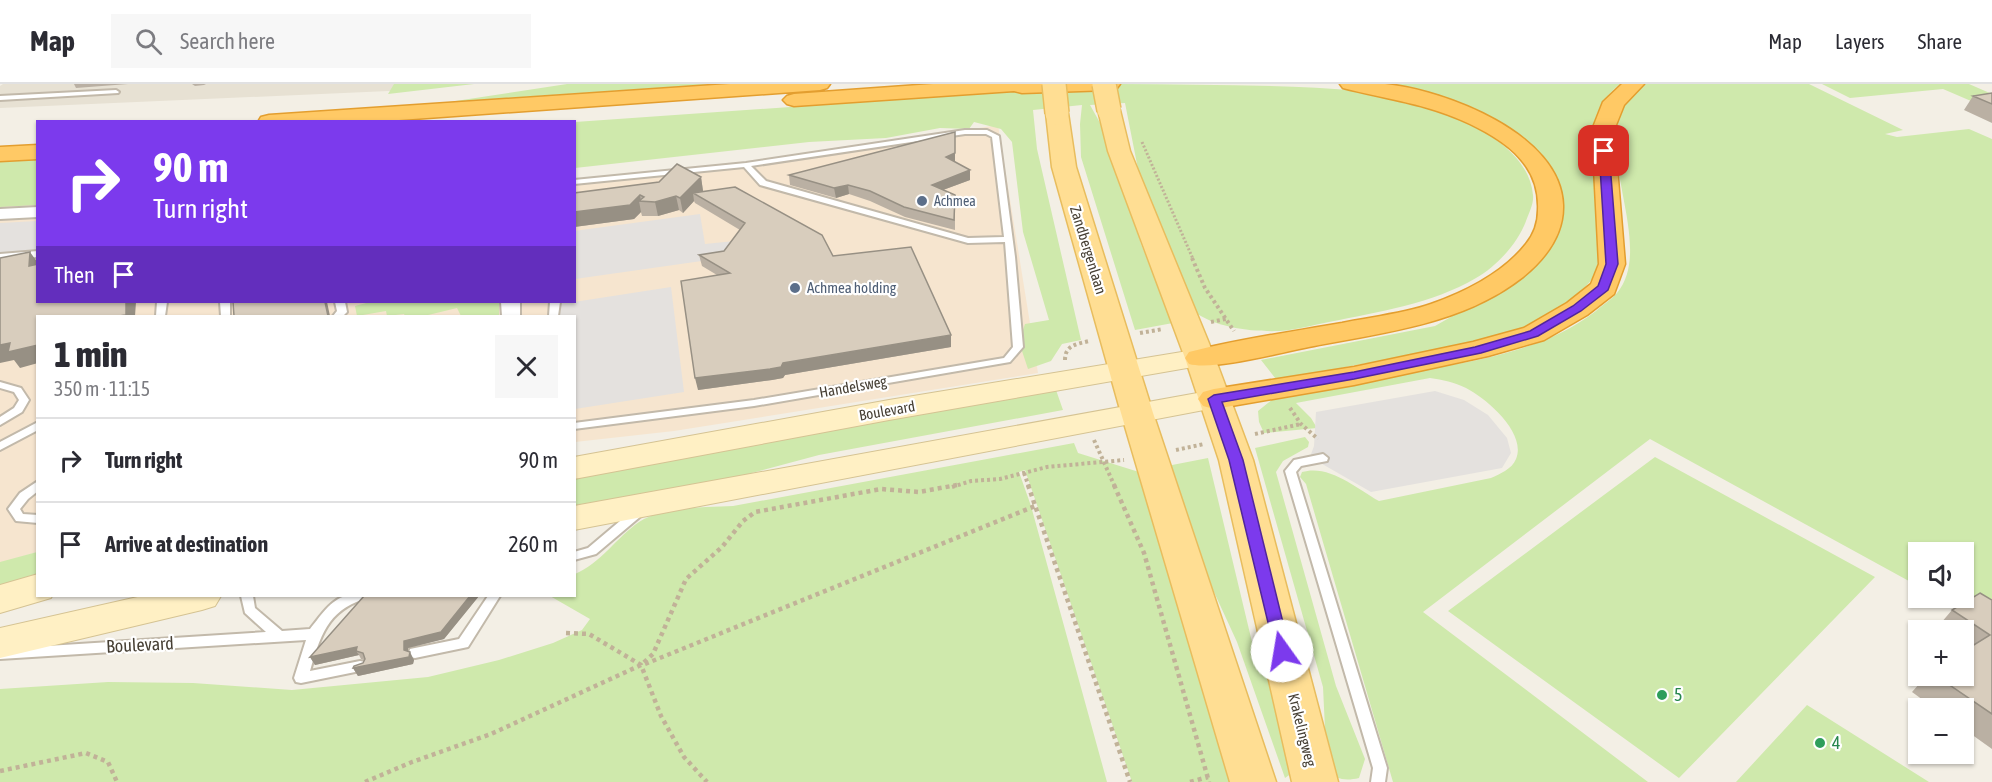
<!DOCTYPE html>
<meta charset="utf-8">
<style>
body{margin:0;font-family:"Asap Condensed",sans-serif;background:#f7f7f7;color:#2b2b33;height:100vh;display:flex;flex-direction:column;font-size:22px;white-space:nowrap}
*{box-sizing:border-box;margin:0}
p{font-size:20px;color:#7c7c81}
.icon{flex:none;width:33px;height:33px;fill:none;stroke:currentColor;stroke-width:2;stroke-linecap:round;stroke-linejoin:round}
.map{position:relative;flex:1;overflow:hidden}
.details{position:absolute;left:36px;top:231px;width:540px;height:282px;display:flex;flex-direction:column;background:#fff;border-radius:0px;box-shadow:0 2px 4px #0004}
.details>*{flex:none}
.banner{position:absolute;left:36px;top:36px;width:540px;height:183px;border-radius:0px;box-shadow:0 2px 4px #0004;background:#7c3aed;color:#fff;overflow:hidden}
.tools{position:absolute;left:1908px;top:458px;display:grid;gap:12px}
.tools a{display:grid;place-items:center;width:66px;height:66px;border-radius:0px;background:#fff;box-shadow:0 2px 4px #0004;font-size:30px}
.pin{position:absolute;display:grid;place-items:center;width:51px;height:51px;color:#fff;margin:-26px;border-radius:12px;box-shadow:0 3px 9px #0006}
.me{position:absolute;width:66px;margin:-33px;rotate:347deg;stroke-linejoin:round;filter:drop-shadow(0 0 4px #0008)}
.turn{display:flex;align-items:center;gap:21px;height:126px;padding:0 18px;font-size:27px}
.turn .icon{width:78px;height:78px;stroke-width:2.5}
.turn b{display:block;font-size:42px;line-height:51px}
.then{display:flex;align-items:center;height:57px;padding:0 18px;background:#0003;gap:12px;font-size:22px}
.round{display:grid;place-items:center;flex:none;width:63px;height:63px;border-radius:0px;background:#f7f7f7}
.head{display:flex;align-items:center;justify-content:space-between;height:102px;padding:0 18px}
h1{font-size:36px;font-weight:800;line-height:45px}
ul{padding:0;list-style:none}
li{display:flex;align-items:center;gap:18px;height:84px;padding:0 18px;border-top:2px solid #e1e1e2}
li div{flex:1}
li b{display:block;font-size:22px}
li em{font-style:normal}
header{display:flex;align-items:center;gap:36px;box-sizing:border-box;height:84px;padding:0 30px;background:#fff;border-bottom:2px solid #e1e1e2}
header strong{font-size:28px}
nav{display:flex;gap:33px;margin-inline-start:auto;font-size:21px}
.search{width:420px;height:54px;background:#f7f7f7;display:flex;align-items:center;gap:15px;box-sizing:border-box;padding:0 21px;border-radius:0px;color:#7c7c81;font-size:22px}
.map>svg:first-child{display:block}
.residential{fill:#e7e1d3}
.commercial{fill:#f6e5cf}
.green{fill:#cfe9ac}
.parking{fill:#e4e1de}
.lines{fill:none;stroke-linecap:round;stroke-linejoin:round}
.service-casing{stroke:#c2b9aa;stroke-width:4}
.minor-casing{stroke:#c2b9aa;stroke-width:4}
.secondary-casing{stroke:#d5c393;stroke-width:2}
.primary-casing{stroke:#e8bd5e;stroke-width:3}
.motorway-casing{stroke:#e39e2f;stroke-width:3}
.path-far2{stroke:#c1b298;stroke-width:3;stroke-dasharray:2 2;stroke-linecap:butt}
.path-far1{stroke:#c1b298;stroke-width:4;stroke-dasharray:3 3;stroke-linecap:butt}
.path{stroke:#c1b298;stroke-width:4.5;stroke-dasharray:4 4;stroke-linecap:butt}
.service{fill:#fff;fill-rule:evenodd}
.minor{fill:#fff;fill-rule:evenodd}
.secondary{fill:#fff0c4;fill-rule:evenodd}
.primary{fill:#ffde93;fill-rule:evenodd}
.motorway{fill:#ffc965;fill-rule:evenodd}
.primary-bridge-casing{stroke:#e8bd5e;stroke-width:26;stroke-linecap:butt}
.primary-bridge{stroke:#ffde93;stroke-width:23}
.wall{fill:#bab0a3}
.shaded-wall{fill:#979084}
.building{fill:#d8cdbd;stroke:#979084;stroke-width:1.5}
.route{fill:#7c3aed;stroke:#51269a;stroke-width:1.5}
.service-dot{fill:#5c6f8a;stroke:#fff;stroke-width:2}
.leisure-dot{fill:#2e9e5b;stroke:#fff;stroke-width:2}
.labels{text-anchor:middle;stroke-width:4.5;stroke-linejoin:round;paint-order:stroke}
.far-service-label{font-size:14px;fill:#4e5e75;stroke:#fff;text-anchor:start}
.street-label{font-size:15px;fill:#463f34;stroke:#fff}
.service-label{font-size:15px;fill:#4e5e75;stroke:#fff;text-anchor:start}
.near-street-label{font-size:18px;fill:#463f34;stroke:#fff}
.near-leisure-label{font-size:18px;fill:#27864d;stroke:#fff;text-anchor:start}
</style>
<header>
<strong>Map</strong>
<div class="search"><svg class="icon" aria-label="search" viewBox="0 0 24 24"><circle cx="10" cy="10" r="6"/><path d="M15 15l6 6"/></svg>Search here</div>
<nav><a>Map</a><a>Layers</a><a>Share</a></nav>
</header>
<div class="map">
<svg width="1992" height="698" viewBox="0 0 1992 698">
<rect width="100%" height="100%" fill="#f3efe5"/>
<path class="residential" d="M3,0H414L411,6L0,24V2Z"/>
<path class="commercial" d="M998,41L1038,289L674,347L575,358L574,232H38L37,468L0,479V117L37,115L38,218H574L575,98L746,81Z"/>
<path class="green" d="M394,0H474L388,10Z
M567,0H719L449,18Z
M1120,0C1200,1 1282,0 1361,7C1414,16 1527,45 1533,111C1534,119 1529,129 1526,137C1518,159 1497,182 1476,194C1432,220 1378,228 1329,238C1313,241 1296,246 1280,247C1252,248 1216,244 1193,227L1148,116L1138,85L1125,19L1090,21L1104,46L1126,108L1141,160L1173,239L1135,246L1081,73L1080,40L1082,21L1033,26L1037,65L1081,256L1062,260L1051,277L1028,285L1019,258L1025,240L1049,236L1023,148L1012,58L1001,45L974,38L969,45L940,44L886,54L809,58L575,84V38Z
M1371,0H1620C1602,14 1594,34 1590,56C1592,93 1606,149 1598,184C1596,192 1588,200 1582,206C1528,263 1419,269 1346,283C1324,288 1302,293 1279,299L1261,276L1435,242L1479,217L1554,134L1508,47Z
M1645,0H1809L1903,46L1885,50L1897,53L1969,45L1992,55V515L1964,511V468H1918V502L1650,355L1423,528L1648,698H1393L1306,400L1300,393L1302,388C1329,380 1356,404 1379,417L1491,394C1500,390 1512,385 1516,375C1527,349 1486,314 1466,304C1454,298 1443,296 1430,294L1296,319L1311,334L1317,344L1264,349L1259,338L1258,327L1278,311C1318,304 1358,297 1399,290C1466,278 1540,270 1596,227C1602,221 1611,216 1617,209C1661,156 1574,41 1645,0Z
M1822,0H1969L1992,10V26L1943,5L1850,14Z
M37,73V121L0,123V75Z
M370,218H499V232H461L457,224L424,232H405L404,230L387,232L386,227L357,232L355,222Z
M1056,306L1063,326L819,371L733,394L575,424V393Z
M1305,353L1309,358L1308,363L1283,377L1276,388L1336,602L1365,675L1359,694C1346,697 1336,696 1327,686L1323,603L1255,364Z
M1074,359L1078,369L1139,388L1238,698H1132L1025,386L1019,388L1031,422L1107,698H0V605L108,598L193,599L292,606L428,593L499,576L553,559L582,546L590,535L550,512H574L575,490C601,479 616,454 639,438C661,423 707,423 733,422Z
M1655,373L1875,493L1679,694L1448,527Z
M1208,374L1252,558L1291,643L1302,682L1285,694L1237,558L1197,471L1167,382Z
M37,468V493L0,502V478Z
M1807,621L1929,698H1736Z"/>
<path class="parking" d="M700,130L705,160L744,156L751,170L575,195L574,147Z
M37,137V167L0,169V139Z
M671,203L684,308L575,325L574,232H555V218H574Z
M1435,307L1464,316L1488,331L1507,354L1511,369L1502,384L1371,408L1310,373L1314,362L1316,328Z"/>
<g class="lines">
<defs>
<path id="service" d="M116,6L119,8L118,9L0,16V12Z
M965,46H987L999,52L1015,173L1023,263L1010,278L754,322L574,345V339L754,316L1004,274L1013,263L1005,158L968,159L760,101L744,83L574,100V96L746,79ZM965,50H986L992,53L1004,153L968,154L766,97L751,82Z
M38,167V173L0,176V170Z
M157,218H167L165,232H156Z
M220,218H230V232H221Z
M335,218H345L347,228L343,232H333L337,227Z
M550,218H560L558,232H549Z
M0,298L21,304L29,316L22,328L0,341V333L14,324L19,316L14,308L0,304Z
M38,338V346L0,366V358Z
M1323,370L1328,374L1327,377L1301,382L1296,388L1387,684L1385,698H1371L1373,684L1285,387L1294,376Z
M38,397V407L28,415L20,425L23,430L38,431V439L16,437L8,425L20,409Z
M637,425L641,426L643,429L641,432L596,470L574,476V468L588,464L633,426Z
M241,512H253L255,524L282,547L310,545C319,534 331,515 346,512C352,510 360,512 366,512L364,515C327,527 320,553 310,587L360,577L365,578L367,582L365,586L301,599L296,598L294,594L306,556L0,575V565L266,548L245,529Z
M488,512H500L468,563L415,574L410,573L409,569L410,565L459,555Z"/>
<path id="minor" d="M38,123V133L0,135V125Z
M501,218H520V232H502Z"/>
<path id="secondary" d="M1200,265L1210,268L1214,274L1210,280L889,336L574,395V373L889,316Z
M1214,306L1225,308L1229,315L1225,322L574,446V422Z
M38,490V512H52L51,514L0,529V501Z
M142,512H221L215,522L202,526L0,574V544Z"/>
<path id="primary" d="M1109,20L1117,21L1120,26L1130,67L1215,274L1253,376L1338,698H1292L1219,376L1185,274L1108,67L1098,26L1101,21Z
M1057,23L1065,24L1068,29L1076,83L1153,329L1276,698H1230L1121,329L1052,83L1046,29L1049,24Z"/>
<path id="motorway" d="M730,0H830L827,4L820,6L371,38H258L261,33L269,31Z
M933,0H1120L1117,4L1110,6L1022,9L1014,7L794,22L787,20L783,16L787,12L794,10Z
M1340,0C1355,0 1370,0 1385,0C1445,6 1561,50 1563,121C1564,151 1545,175 1523,193C1463,240 1386,248 1314,262C1286,267 1214,287 1189,280L1185,274L1189,268C1239,255 1291,248 1342,239C1371,233 1402,230 1431,220C1465,208 1503,189 1526,160C1534,150 1538,139 1538,126C1540,81 1507,58 1470,40C1429,20 1386,15 1343,4Z
M1622,0H1644L1624,21L1614,46L1625,180L1614,210L1587,231L1544,256L1488,272L1354,301L1214,325L1203,322L1198,315L1203,308L1214,305L1354,283L1473,258L1524,244L1567,219L1591,200L1599,180L1592,46L1603,18Z
M38,61V75L0,77V63Z"/>
</defs>
<use href="#service" class="service-casing"/>
<use href="#minor" class="minor-casing"/>
<use href="#secondary" class="secondary-casing"/>
<use href="#primary" class="primary-casing"/>
<use href="#motorway" class="motorway-casing"/>
<path class="path-far2" d="M1142,58L1193,175"/>
<path class="path-far1" d="M1192,174L1205,204L1234,247
M1211,238L1226,235
M1140,249L1163,245
M1065,276C1065,261 1077,260 1089,257
M1290,324L1301,340L1318,355
M1255,350L1301,340
M1094,356L1115,403
M1176,366L1204,360
M1024,389L1029,403
M952,403L971,397L1000,395L1047,383L1124,376"/>
<path class="path" d="M1028,401L1130,698
M1114,401L1144,469L1209,698
M566,549L589,550L641,581L661,632L684,673L707,698
M645,580L1035,422
M0,687L86,669L108,678L117,698
M365,698L412,678L491,650L641,581L653,570L686,495L722,463L743,437L755,428L881,405L919,408L957,401
M1190,698L1208,693"/>
<use href="#service" class="service"/>
<use href="#minor" class="minor"/>
<use href="#secondary" class="secondary"/>
<use href="#primary" class="primary"/>
<use href="#motorway" class="motorway"/>
<defs>
<path id="primary-bridge" d="M1054,0L1057,29
M1104,0L1109,26"/>
</defs>
<use href="#primary-bridge" class="primary-bridge-casing"/>
<use href="#primary-bridge" class="primary-bridge"/>
</g>
<path class="wall" d="M74,0H128L76,4Z
M192,0H206L204,1L195,2Z
M1992,9V39L1964,26L1973,12Z
M955,78L970,86V96L943,106L955,111V146L905,133L870,117L849,110L836,114L790,101L789,91Z
M701,93L703,107L833,172L951,263L785,291L783,294L772,296L698,306L717,191L702,182L699,171L724,167L740,146L695,119L694,117L683,129L679,126L658,132H642L641,128L634,135L574,143V109Z
M364,512H479L444,555L408,564V568L414,576L413,580L358,592L353,584L363,579L364,576L361,575L359,571L315,581L310,573Z
M1992,516V665L1964,645V624H1934L1912,608L1927,591H1964V546H1935L1952,526Z"/>
<path class="shaded-wall" d="M955,48V78L946,73Z
M970,86V96L932,110V101Z
M701,93L703,107L693,109L694,117L683,129L680,114Z
M848,101L849,110L836,114L834,104Z
M640,111L641,117H639L641,128L634,135L574,143V128Z
M676,112L679,126L658,132L655,118Z
M30,168L38,179V196L29,182Z
M126,218H136L135,232H119Z
M325,218H327L330,232H328Z
M951,251V263L785,291L783,294L772,296L698,306L695,294Z
M10,259L38,261V279L20,284L14,276L0,279V261Z
M470,512H479L444,555L408,564V573L410,568L414,576L413,580L358,592L353,584L404,566V557Z
M357,563L356,567L359,571L315,581L310,573Z"/>
<path class="building" d="M1992,9V20L1973,12Z
M955,48V69L946,73L970,86L932,101L955,111L954,136L904,123L870,107L848,101L834,104L789,91Z
M677,80L701,93L680,114L676,112L655,118L639,117L644,113L640,111L630,121L574,128V109L659,98Z
M735,103L822,151L833,172L911,163L951,251L783,279L781,283L770,285L695,294L681,197L730,189L699,171L724,167L745,139L693,109Z
M30,168L29,182L38,180V218H126V231L119,232H38V261L8,268L10,259L0,261V174Z
M233,218H325L328,232H234Z
M1980,509L1992,516V630L1935,591H1964V567L1990,551L1952,526Z
M364,512H470L441,548L404,557V566L410,568L409,573L353,584L354,582L363,579L365,575L363,569L356,567L357,563L310,573Z"/>
<path class="route" d="M1604,64L1609,67L1618,180L1608,206L1581,227L1538,252L1481,269L1354,295L1222,318L1243,376L1290,567L1288,572L1282,574L1276,572L1229,376L1208,315L1214,311L1354,288L1475,263L1530,247L1573,222L1598,202L1606,180L1599,67Z"/>
<g class="service-dot">
<circle cx="922" cy="117" r="6"/>
<circle cx="795" cy="204" r="6"/>
</g>
<g class="leisure-dot">
<circle cx="1662" cy="611" r="6"/>
<circle cx="1820" cy="659" r="6"/>
</g>
<g class="labels">
<g class="far-service-label">
<text x="934" y="122">Achmea</text>
</g>
<g class="street-label">
<text transform="translate(1088 166) rotate(73)" y="5">Zandbergenlaan</text>
<text transform="translate(853 303) rotate(-10)" y="5">Handelsweg</text>
<text transform="translate(887 327) rotate(-10)" y="5">Boulevard</text>
<text transform="translate(1302 646) rotate(76)" y="5">Krakelingweg</text>
</g>
<g class="service-label">
<text x="807" y="209">Achmea holding</text>
</g>
<g class="near-street-label">
<text transform="translate(140 561) rotate(-3)" y="6">Boulevard</text>
</g>
<g class="near-leisure-label">
<text x="1674" y="617">5</text>
<text x="1832" y="665">4</text>
</g>
</g>
</svg>
<div class="tools">
<a><svg class="icon" aria-label="sound" viewBox="0 0 24 24"><path d="M4 9h4l5-4v14l-5-4H4zM17 9q2 3 0 6"/></svg></a>
<a>+</a>
<a>−</a>
</div>
<div class="pin" style="left:1604px;top:67px;background:#d93025"><svg class="icon" aria-label="arrive" viewBox="0 0 24 24"><path d="M6 21V4h12l-3 4 3 4H6"/></svg></div>
<svg class="me" style="left:1282px;top:567px" viewBox="-20 -20 40 40"><circle r="19" fill="#fff"/><path d="M0-13L10 11 0 6-10 11z" fill="#7c3aed"/></svg>
<div class="banner">
<div class="turn"><svg class="icon" aria-label="right" viewBox="0 0 24 24"><path d="M7 20v-9h11M14 6l5 5-5 5"/></svg><div><b>90 m</b>Turn right</div></div>
<div class="then">Then<svg class="icon" aria-label="arrive" viewBox="0 0 24 24"><path d="M6 21V4h12l-3 4 3 4H6"/></svg></div>
</div>
<section class="details">
<div class="head"><div><h1>1 min</h1><p>350 m · 11:15</p></div><a class="round"><svg class="icon" aria-label="close" viewBox="0 0 24 24"><path d="M6 6l12 12M18 6L6 18"/></svg></a></div>
<ul>
<li><svg class="icon" aria-label="right" viewBox="0 0 24 24"><path d="M7 20v-9h11M14 6l5 5-5 5"/></svg><div><b>Turn right</b></div><em>90 m</em></li>
<li><svg class="icon" aria-label="arrive" viewBox="0 0 24 24"><path d="M6 21V4h12l-3 4 3 4H6"/></svg><div><b>Arrive at destination</b></div><em>260 m</em></li>
</ul>
</section>
</div>
